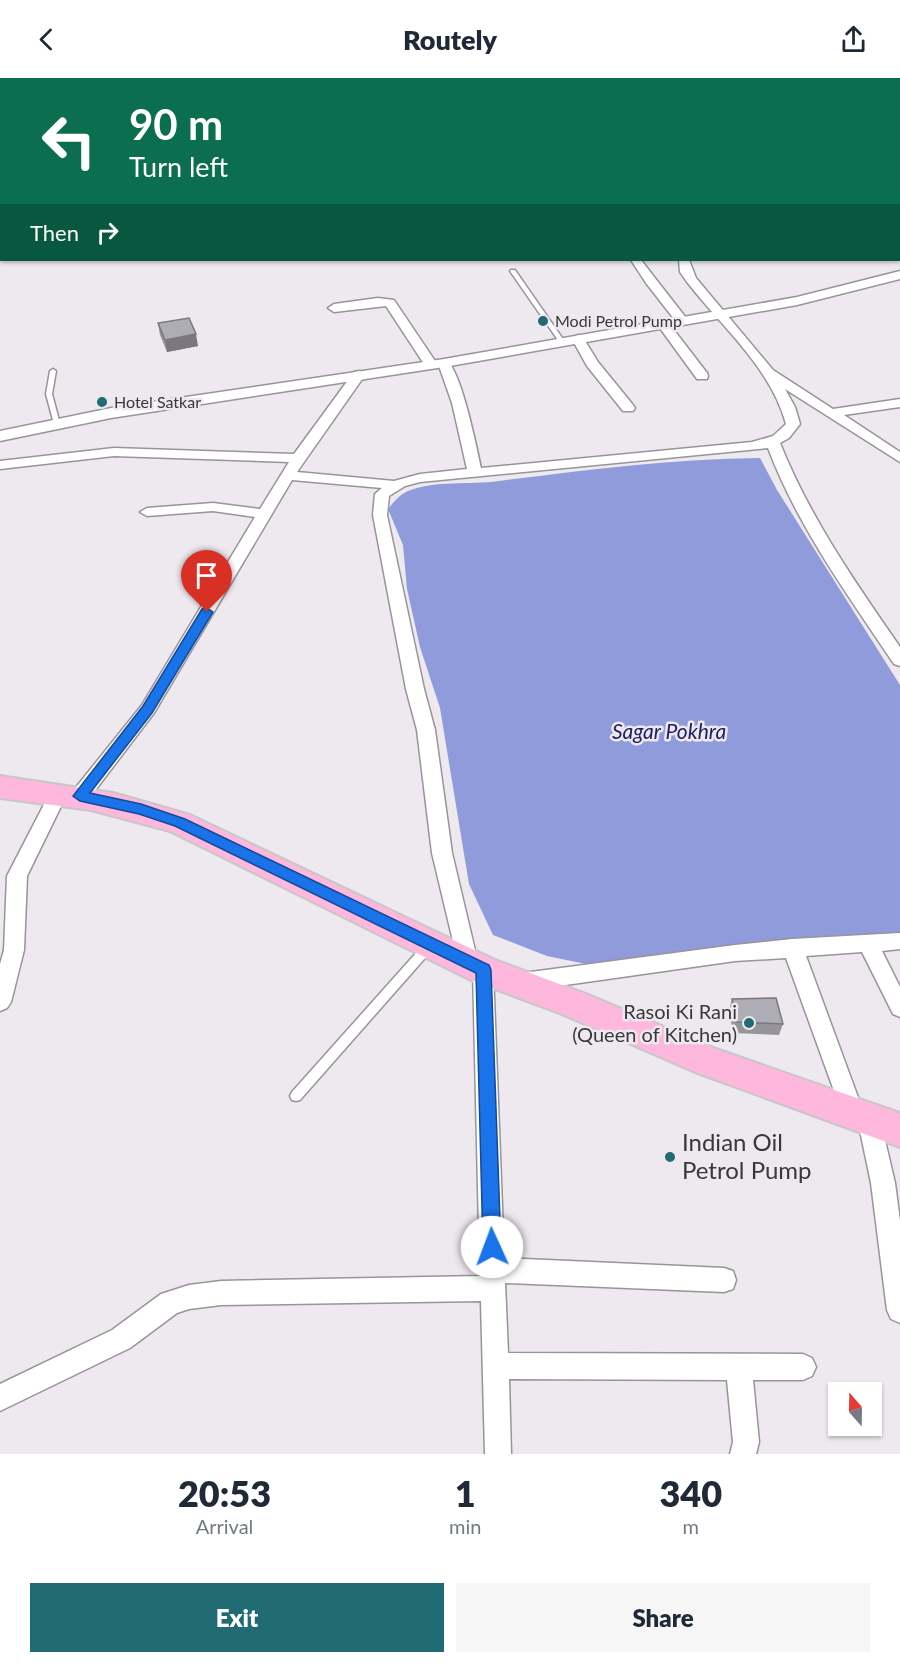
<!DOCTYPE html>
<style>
body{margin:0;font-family:Lato,sans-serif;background:#f6f6f7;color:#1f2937;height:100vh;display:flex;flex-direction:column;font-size:22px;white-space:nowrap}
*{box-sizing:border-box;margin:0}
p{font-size:20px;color:#747a83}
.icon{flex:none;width:33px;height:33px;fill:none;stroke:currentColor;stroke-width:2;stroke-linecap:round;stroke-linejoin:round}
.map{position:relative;height:1376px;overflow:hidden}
.details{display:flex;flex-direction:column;background:#fff;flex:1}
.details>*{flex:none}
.guide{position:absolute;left:0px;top:0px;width:900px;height:183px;box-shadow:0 2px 4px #0004;background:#0b6e4f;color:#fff;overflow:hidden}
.needle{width:39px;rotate:340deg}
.buttons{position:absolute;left:828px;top:1304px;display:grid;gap:12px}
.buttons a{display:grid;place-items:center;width:54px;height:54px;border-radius:0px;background:#fff;box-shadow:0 2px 4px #0004;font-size:30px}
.pin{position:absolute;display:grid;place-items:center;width:51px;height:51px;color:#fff;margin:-62px -26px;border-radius:50% 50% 50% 0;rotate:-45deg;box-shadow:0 0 6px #0007}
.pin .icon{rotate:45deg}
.me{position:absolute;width:66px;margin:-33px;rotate:358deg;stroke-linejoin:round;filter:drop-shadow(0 0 4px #0008)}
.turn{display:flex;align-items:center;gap:21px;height:126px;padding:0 30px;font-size:27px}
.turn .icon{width:78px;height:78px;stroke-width:2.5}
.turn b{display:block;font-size:42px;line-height:51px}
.then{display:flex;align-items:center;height:57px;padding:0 30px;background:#0003;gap:12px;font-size:22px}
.eta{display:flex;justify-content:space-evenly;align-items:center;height:102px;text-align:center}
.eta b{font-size:36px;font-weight:800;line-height:42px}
.primary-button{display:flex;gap:12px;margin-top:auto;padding:12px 30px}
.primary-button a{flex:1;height:69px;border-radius:0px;background:#216c74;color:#fff;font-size:24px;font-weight:800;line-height:69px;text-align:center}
.primary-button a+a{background:#f6f6f7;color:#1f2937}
header{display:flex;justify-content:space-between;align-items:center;height:78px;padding:0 30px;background:#fff;font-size:27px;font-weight:800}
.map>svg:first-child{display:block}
.water{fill:#8f9bda}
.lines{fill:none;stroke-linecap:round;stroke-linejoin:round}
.service-casing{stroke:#99939a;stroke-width:3}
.minor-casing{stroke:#99939a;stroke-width:3}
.tertiary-casing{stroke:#99939a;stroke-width:3}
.trunk-casing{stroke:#c8c7c8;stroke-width:4}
.service{fill:#fff;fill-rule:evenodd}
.minor{fill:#fff;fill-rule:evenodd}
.tertiary{fill:#fff;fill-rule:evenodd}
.trunk{fill:#feb8de;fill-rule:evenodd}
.wall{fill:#96949b}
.shaded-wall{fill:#7a787e}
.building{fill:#aeacb4;stroke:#7a787e;stroke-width:1.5}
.route{fill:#1a73e8;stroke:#114b97;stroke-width:1.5}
.poi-dot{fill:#216c74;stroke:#eee8ef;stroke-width:2}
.labels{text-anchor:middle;stroke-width:5;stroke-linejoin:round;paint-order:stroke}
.far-poi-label{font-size:16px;fill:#3a383a;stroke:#eee8ef;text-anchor:start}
.poi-label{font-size:20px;fill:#3a383a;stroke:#eee8ef;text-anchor:end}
.water-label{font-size:21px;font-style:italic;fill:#202069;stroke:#eee8ef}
.near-poi-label{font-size:24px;fill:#3a383a;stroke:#eee8ef;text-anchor:start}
</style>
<header><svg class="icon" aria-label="back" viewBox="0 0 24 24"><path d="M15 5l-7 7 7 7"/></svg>Routely<svg class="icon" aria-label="share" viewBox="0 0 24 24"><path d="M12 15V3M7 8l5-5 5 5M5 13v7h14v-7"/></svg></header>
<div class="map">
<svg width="900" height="1376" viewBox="0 0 900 1376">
<rect width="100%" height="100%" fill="#eee8ef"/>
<path class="water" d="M760,380L777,412L900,607V857L591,887L547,878L493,857L469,806L440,630L420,569L407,511L403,467L388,431C393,425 400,416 408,413C438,402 468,407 499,403C586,392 672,381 760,380Z"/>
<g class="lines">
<defs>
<path id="service" d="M511,192H515L565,264L564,265H560L510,193Z
M53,291L56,293L52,316L60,346L57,348L54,346L46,316L50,293Z
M429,864L433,865L434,868L433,871L300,1022L296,1023L292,1022L290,1018L292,1014L425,865Z"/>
<path id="minor" d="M278,0H339L340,1L277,2Z
M512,0H522V2H513Z
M550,0H560V2H550Z
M634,0H644V2H635Z
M682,0H692V2H683Z
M783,0H811L782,2Z
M0,19H2V25H0Z
M898,58H900V64H898Z
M0,89H2V95H0Z
M898,124H900V131H898Z
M898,146H900V152H898Z
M0,148H2V154H0Z
M631,182H641L686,240V246H678L646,205Z
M679,182H689L696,200L773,292L833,331L900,321V329L844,337L900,374V384L785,311L795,329L800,346L789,360L780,365C810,440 855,504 900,569V588L894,586C847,516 798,449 768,370L420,404L405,408L389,418L387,437L424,611L435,652L452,775L478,885L483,883L490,886L493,892L504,1180L724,1190L733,1193L736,1202L733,1211L724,1214L505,1205L508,1275L803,1276L812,1280L816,1289L812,1298L803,1302H753L759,1364L756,1376H730L733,1364L727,1302L509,1301L511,1376H485L481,1223L221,1227L189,1231L177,1235L130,1270L0,1333V1306L112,1252L161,1216L189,1207L221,1203L480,1198L473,891L468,893L461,890L458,884L432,775L417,652L406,611L373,437L375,416L382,410L292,402L154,635L87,723L80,725L73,723L71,718L73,713L142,627L255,439L213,433L147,438L140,434L147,430L213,425L260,431L289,384L114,378L0,391V383L114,370L294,376L354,294L359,293L365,297L297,394L394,403L420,396L467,391L452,325L438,285L444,281C460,285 477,372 481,390L752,364L773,358L786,346C771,290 722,249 687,204L680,194Z
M378,220L394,222L437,286L436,289H426L386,228L334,234L328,230L334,226Z
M663,242L667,243L707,295L708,298L707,301H697L657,246Z
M578,257L582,258L598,284L633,327L635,330L633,333H623L587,288L572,261Z
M58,709L64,711L67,716L27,798L24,872L11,924L7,930L0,933V886L4,872L7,798L52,711Z
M900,855V871L882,873L900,909V939L893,936L862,874L806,878L863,1033L869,1031L877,1034L880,1041L895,1105L900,1143V1245L891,1241L887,1232L871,1105L858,1043L853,1045L845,1042L842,1035L786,880L735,883L523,913L516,910L513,904L516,898L523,895L735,867L792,861Z"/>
<path id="tertiary" d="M900,193V201L797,227L444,289L111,340L0,363V353L111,330L444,281L797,219Z"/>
<path id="trunk" d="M0,698L113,715L190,737L495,882L586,916L716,971L900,1035V1069L695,994L562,936L471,902L170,753L91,732L0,720Z"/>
</defs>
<use href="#service" class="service-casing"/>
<use href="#minor" class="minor-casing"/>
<use href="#tertiary" class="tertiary-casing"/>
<use href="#trunk" class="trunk-casing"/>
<use href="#service" class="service"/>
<use href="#minor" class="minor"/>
<use href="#tertiary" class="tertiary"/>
<use href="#trunk" class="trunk"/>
</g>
<path class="wall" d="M158,245L198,268L167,274L160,257Z
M732,921L783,946L779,957L733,955L729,932Z"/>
<path class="shaded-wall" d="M196,256L198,268L167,274L165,262Z"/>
<path class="building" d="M189,240L196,256L165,262L158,245Z
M776,920L783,946L737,944L732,921Z"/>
<path class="route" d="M207,530L213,534L152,635L90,715L141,726L185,741L489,887L491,892L501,1169L498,1175L492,1178L486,1175L483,1169L476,895L175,748L139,736L80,723L73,718L143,628L202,531Z"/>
<g class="poi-dot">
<circle cx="543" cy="243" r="6"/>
<circle cx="102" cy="324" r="6"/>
<circle cx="749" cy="945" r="6"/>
<circle cx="670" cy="1079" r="6"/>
</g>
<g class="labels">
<g class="far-poi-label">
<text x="555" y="249">Modi Petrol Pump</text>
<text x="114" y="330">Hotel Satkar</text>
</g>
<g class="poi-label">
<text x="737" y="941">Rasoi Ki Rani<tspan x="737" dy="23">(Queen of Kitchen)</tspan></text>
</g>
<g class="water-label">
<text x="669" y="661">Sagar Pokhra</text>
</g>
<g class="near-poi-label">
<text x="682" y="1073">Indian Oil<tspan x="682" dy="28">Petrol Pump</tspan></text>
</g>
</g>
</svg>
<div class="buttons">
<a><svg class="needle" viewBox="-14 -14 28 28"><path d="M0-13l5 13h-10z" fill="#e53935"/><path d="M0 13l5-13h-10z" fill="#747a83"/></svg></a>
</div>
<div class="pin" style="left:207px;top:534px;background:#d93025"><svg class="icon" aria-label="arrive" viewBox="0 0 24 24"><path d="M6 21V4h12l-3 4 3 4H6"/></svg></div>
<svg class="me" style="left:492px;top:1169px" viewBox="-20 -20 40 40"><circle r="19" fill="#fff"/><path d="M0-13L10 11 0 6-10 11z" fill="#1a73e8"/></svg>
<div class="guide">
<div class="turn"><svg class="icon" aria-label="left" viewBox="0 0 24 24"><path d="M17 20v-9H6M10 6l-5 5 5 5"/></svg><div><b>90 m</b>Turn left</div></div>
<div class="then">Then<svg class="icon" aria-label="right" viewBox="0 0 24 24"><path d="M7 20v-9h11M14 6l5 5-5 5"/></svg></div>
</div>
</div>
<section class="details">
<div class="eta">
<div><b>20:53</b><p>Arrival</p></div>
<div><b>1</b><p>min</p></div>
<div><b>340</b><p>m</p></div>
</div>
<div class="primary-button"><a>Exit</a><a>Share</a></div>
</section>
